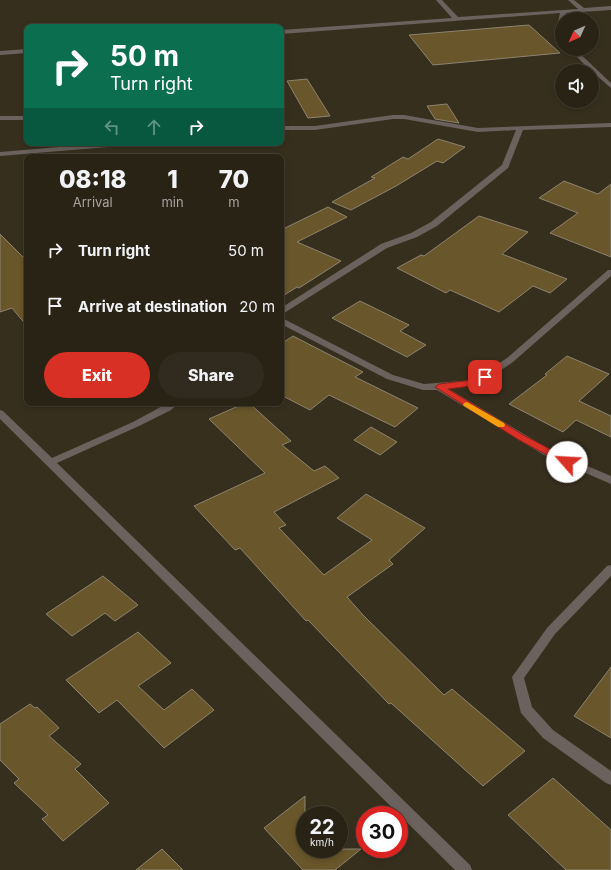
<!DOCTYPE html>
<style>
body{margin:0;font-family:Inter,sans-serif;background:#312b1f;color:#f1f3f6;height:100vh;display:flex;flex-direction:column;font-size:15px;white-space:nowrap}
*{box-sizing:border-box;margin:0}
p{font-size:13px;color:#a5a4a1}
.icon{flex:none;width:22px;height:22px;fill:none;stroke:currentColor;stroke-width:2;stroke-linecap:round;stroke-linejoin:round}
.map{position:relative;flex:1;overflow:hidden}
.drawer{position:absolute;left:24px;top:154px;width:260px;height:252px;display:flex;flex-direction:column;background:#292316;border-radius:8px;box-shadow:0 2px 6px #0003,0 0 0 1px #454035}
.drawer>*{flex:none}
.guide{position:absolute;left:24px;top:24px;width:260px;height:122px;border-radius:8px;box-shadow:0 2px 6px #0003,0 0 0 1px #454035;background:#0b6e4f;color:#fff;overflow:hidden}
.needle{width:26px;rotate:225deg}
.controls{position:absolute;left:555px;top:12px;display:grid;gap:8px}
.controls a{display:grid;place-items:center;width:44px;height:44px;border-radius:50%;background:#292316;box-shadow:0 2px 6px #0003,0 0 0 1px #454035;font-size:20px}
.speed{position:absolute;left:296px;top:806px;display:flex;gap:8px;font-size:20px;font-weight:700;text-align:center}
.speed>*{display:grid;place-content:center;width:52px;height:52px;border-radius:50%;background:#292316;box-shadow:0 2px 6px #0003,0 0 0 1px #454035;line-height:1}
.speed small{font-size:10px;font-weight:400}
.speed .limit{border:6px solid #d22;background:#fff;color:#111}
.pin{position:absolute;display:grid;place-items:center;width:34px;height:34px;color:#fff;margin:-17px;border-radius:8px;box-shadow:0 2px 6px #0006}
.me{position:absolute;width:44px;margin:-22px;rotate:296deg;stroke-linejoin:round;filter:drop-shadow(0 0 3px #0008)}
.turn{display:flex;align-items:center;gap:14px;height:84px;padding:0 20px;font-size:18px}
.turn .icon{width:52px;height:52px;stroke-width:2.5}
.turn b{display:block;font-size:28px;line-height:34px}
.lanes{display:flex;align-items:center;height:38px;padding:0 20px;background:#0003;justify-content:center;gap:20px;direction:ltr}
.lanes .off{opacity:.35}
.eta{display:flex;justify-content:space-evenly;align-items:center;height:68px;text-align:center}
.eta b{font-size:24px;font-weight:800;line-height:28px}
.action{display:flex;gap:8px;margin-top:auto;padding:8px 20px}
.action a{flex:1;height:46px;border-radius:24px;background:#d93025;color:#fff;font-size:16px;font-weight:800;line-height:46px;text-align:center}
.action a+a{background:#312b1f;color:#f1f3f6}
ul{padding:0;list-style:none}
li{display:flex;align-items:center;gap:12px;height:56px;padding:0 20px}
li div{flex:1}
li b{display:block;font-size:15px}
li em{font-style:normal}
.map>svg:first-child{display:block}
.building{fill:#69562a;stroke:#8d8470}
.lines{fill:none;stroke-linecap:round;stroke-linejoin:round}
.street{fill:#6b615d;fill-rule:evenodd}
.route{fill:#d93025;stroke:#8d1f18}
.slow{fill:#f59e0b}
</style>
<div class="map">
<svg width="611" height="870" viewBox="0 0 611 870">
<rect width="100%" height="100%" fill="#372f1e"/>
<path class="building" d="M529,25L560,53L433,65L409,35Z
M307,79L330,116L308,118L287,81Z
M447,104L459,123L435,119L427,106Z
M438,139L465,147L443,163L437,161L396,186L351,210L332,202L375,178L371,177L403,157L408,159Z
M564,181L598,194L611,184V257L550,233L578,213L539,198Z
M328,207L347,217L297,242L341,261L299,288L297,287L281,297V230Z
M479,216L528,232L502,254L567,279L550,293L533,286L499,312L450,290L446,293L397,268L421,255L424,256Z
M0,234L27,261V326L12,308L0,312Z
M360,301L409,325L400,331L426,345L407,357L332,318Z
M293,336L363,372L355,377L418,408L395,427L329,395L310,410L281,395V344Z
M567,356L609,374L579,401L611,416V437L576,420L563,432L509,404L547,375L545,374Z
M245,403H249L291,441L282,445L314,471L325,466L339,478L274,512L286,525L279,528L324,575L372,540L337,518L366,494L425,528L389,560L393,564L347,597L363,615L444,695L452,689L525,751L483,786L391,703L389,704L308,620L306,621L240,548L235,550L194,506L265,473L209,419Z
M371,427L397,442L380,455L354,440Z
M103,576L138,605L115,621L105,613L72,636L46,614Z
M138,632L171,663L138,686L164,710L192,689L214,710L164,748L117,700L99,713L66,680Z
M611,667V738L574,716Z
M30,704L35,708L37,707L59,728L49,736L81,764L75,769L109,803L63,841L42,819L48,815L14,783L19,779L0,760V724Z
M553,778L611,830V870H566L508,815Z
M305,796V849H361L335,870H303L264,828Z
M162,849L183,870H136Z"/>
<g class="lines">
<path class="street" d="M436,0H442L458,17L578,9L568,0H574L584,8L611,6V10L566,13L564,19H562V40L560,39L556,32L560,13L281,34V30L452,18Z
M27,49V53L0,55V51Z
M569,49H575L611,83V88L589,69Z
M393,115H404L478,128L611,123V127L523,130L508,168L437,226L417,237L387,248L281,315V308L381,244L411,233L431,222L502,165L516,130L478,132L404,119H393L315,130H281V126H315Z
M0,116H27V120H0Z
M107,143H135L132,145L0,156V152Z
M608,270H611V276L513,362L479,385L449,389L552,451L611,476V484L544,455L437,390H423L387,379L281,324V318L284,319L393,375L424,384L474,380L507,358Z
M168,403H179L171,410L139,426L57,463L470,865L472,870H455L0,419V410L3,411L52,458L133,422Z
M611,565V576L555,634L524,678L532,707L553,730L611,771V785L606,783L543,738L521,713L512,677L547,628L607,566Z"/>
</g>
<path class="route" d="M485,374L489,377L479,385L448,389L525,436L571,460L572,462L571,464H564L519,440L435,387L439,384L473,380Z"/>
<path class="slow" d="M467,402L504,423L505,425L504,427H498L464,406L463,405L464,403Z"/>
</svg>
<div class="controls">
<a><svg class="needle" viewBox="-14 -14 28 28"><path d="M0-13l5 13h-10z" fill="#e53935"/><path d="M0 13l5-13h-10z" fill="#a5a4a1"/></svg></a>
<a><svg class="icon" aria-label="sound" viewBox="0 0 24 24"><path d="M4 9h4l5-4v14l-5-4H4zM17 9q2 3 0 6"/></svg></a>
</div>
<div class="speed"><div>22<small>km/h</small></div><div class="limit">30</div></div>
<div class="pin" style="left:485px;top:377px;background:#d93025"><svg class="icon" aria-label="arrive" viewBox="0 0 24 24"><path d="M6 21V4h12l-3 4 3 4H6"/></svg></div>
<svg class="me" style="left:567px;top:462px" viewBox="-20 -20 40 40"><circle r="19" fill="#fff"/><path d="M0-13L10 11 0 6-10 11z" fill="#d93025"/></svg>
<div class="guide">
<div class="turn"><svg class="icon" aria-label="right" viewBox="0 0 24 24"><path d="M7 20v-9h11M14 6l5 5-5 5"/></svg><div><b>50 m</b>Turn right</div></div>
<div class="lanes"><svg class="icon off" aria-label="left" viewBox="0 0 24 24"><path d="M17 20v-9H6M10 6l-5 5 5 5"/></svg><svg class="icon off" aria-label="ahead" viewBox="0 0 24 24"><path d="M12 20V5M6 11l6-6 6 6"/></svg><svg class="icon" aria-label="right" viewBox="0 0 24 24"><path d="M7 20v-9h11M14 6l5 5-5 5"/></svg></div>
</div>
<section class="drawer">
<div class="eta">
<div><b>08:18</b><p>Arrival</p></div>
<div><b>1</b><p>min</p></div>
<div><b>70</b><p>m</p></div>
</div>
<ul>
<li><svg class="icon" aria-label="right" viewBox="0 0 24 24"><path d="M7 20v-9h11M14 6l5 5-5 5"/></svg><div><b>Turn right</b></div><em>50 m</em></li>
<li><svg class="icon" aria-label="arrive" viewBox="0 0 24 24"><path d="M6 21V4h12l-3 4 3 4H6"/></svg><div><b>Arrive at destination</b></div><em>20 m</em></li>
</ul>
<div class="action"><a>Exit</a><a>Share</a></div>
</section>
</div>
